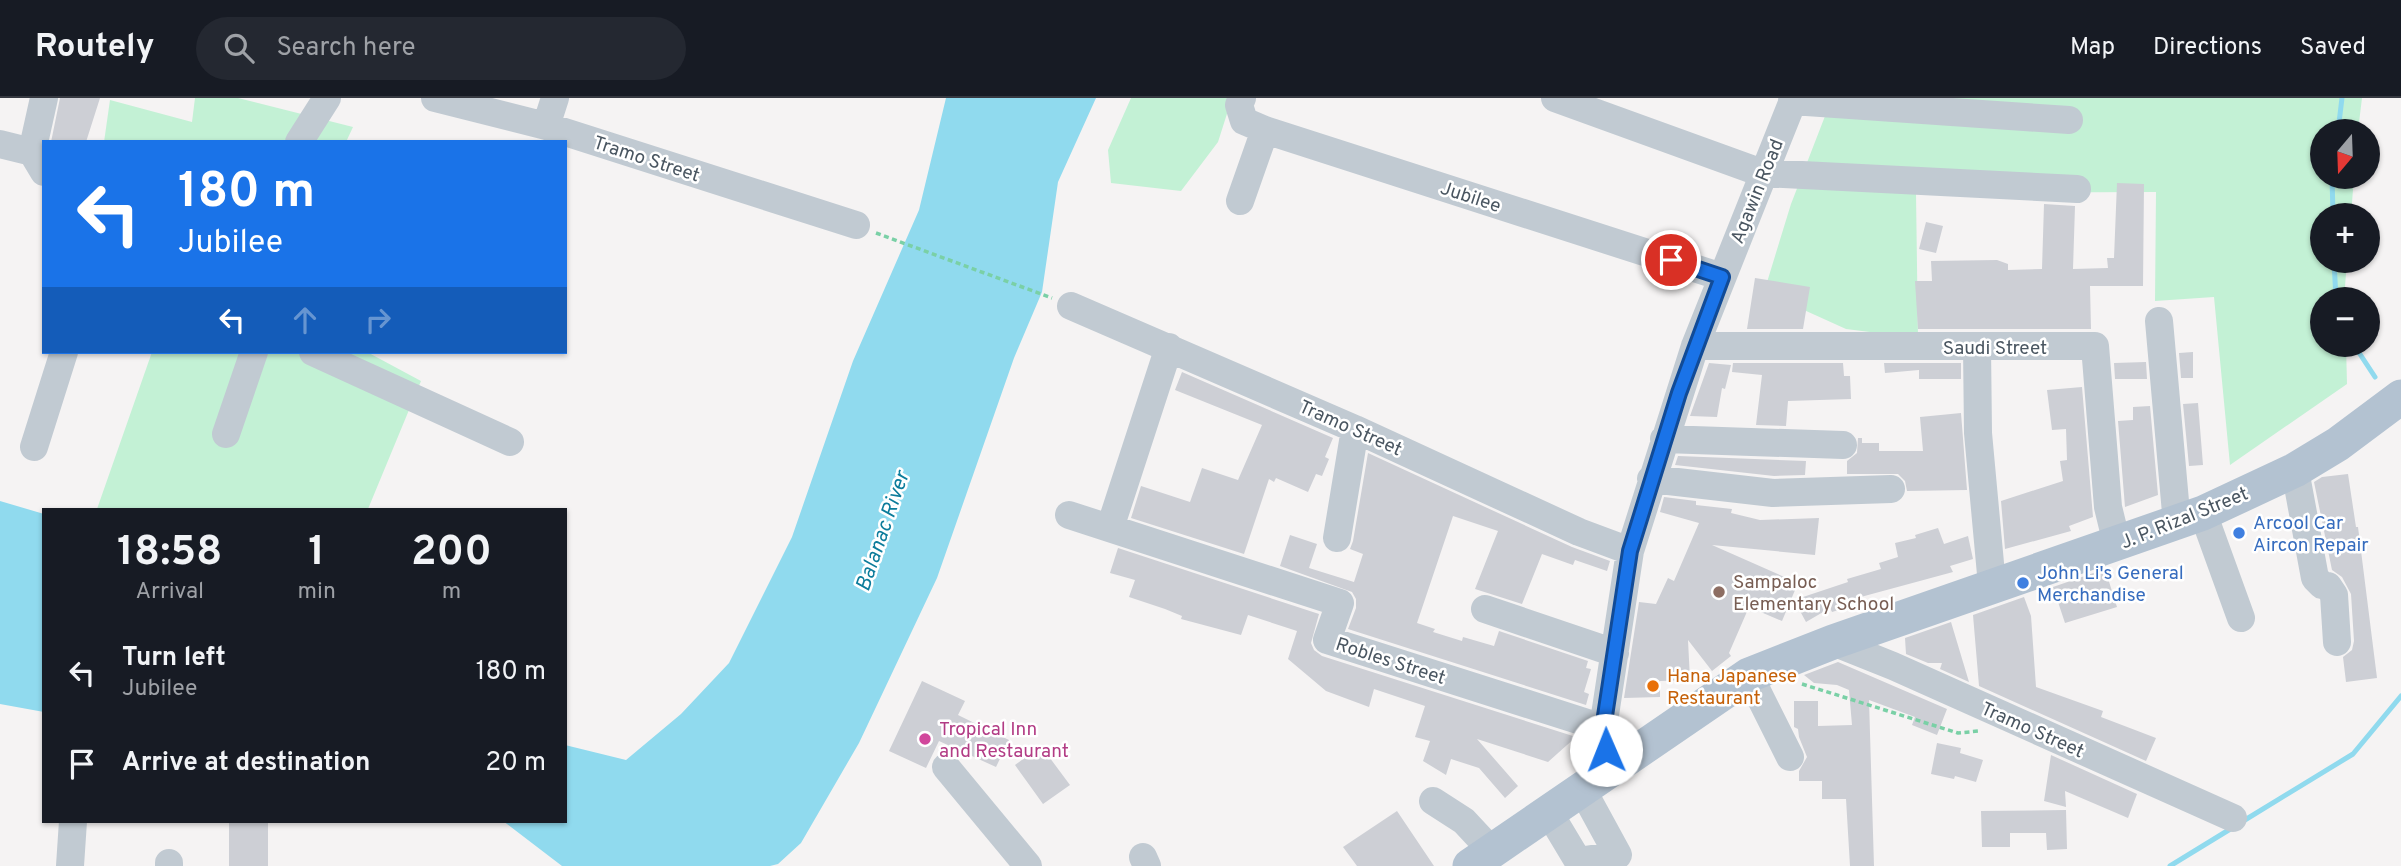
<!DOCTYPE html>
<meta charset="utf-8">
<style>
body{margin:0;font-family:Overpass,sans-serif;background:#242831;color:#f1f3f6;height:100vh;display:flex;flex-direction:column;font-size:26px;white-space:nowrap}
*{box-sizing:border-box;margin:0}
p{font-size:23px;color:#9ea1a6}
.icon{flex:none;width:38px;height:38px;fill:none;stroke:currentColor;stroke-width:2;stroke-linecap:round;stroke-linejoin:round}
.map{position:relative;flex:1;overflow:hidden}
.side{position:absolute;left:42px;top:410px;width:525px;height:315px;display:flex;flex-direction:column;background:#171b24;border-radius:0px;box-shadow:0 2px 5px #0004}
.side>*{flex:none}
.guide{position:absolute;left:42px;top:42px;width:525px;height:214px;border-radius:0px;box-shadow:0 2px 5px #0004;background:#1a73e8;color:#fff;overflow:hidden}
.needle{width:46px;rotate:199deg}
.controls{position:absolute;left:2310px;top:21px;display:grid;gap:14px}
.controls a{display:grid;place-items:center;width:70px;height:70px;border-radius:50%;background:#171b24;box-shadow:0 2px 5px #0004;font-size:35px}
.pin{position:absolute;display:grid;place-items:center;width:60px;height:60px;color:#fff;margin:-30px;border:4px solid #fff;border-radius:50%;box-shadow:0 2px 7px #0007}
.me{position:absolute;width:77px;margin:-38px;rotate:359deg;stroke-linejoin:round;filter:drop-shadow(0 0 5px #0008)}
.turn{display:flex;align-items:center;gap:24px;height:147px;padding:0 21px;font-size:32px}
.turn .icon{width:91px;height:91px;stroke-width:2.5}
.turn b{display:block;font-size:49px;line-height:60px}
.lanes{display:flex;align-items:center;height:66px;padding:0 21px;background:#0003;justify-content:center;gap:35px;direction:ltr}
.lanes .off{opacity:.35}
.eta{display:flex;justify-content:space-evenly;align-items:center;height:119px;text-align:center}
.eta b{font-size:42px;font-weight:700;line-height:49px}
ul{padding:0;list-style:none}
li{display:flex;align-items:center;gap:21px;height:91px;padding:0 21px}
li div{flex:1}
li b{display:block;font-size:26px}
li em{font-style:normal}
header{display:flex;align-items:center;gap:42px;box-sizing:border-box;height:98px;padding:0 35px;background:#171b24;border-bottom:2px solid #363941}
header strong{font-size:33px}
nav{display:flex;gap:38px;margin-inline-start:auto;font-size:24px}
.search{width:490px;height:63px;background:#242831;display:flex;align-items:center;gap:18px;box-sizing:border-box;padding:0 24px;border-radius:38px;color:#9ea1a6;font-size:26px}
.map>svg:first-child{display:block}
.green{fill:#c3f1d5}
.water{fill:#90daee}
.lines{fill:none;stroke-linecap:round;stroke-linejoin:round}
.stream{stroke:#90daee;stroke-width:5}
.building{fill:#cdcfd5}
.path{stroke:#7ad0a6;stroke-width:3.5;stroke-dasharray:5 3.5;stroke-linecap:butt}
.minor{stroke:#c1cad2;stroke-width:28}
.major{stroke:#b3c2d1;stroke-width:35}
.route-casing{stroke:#114b97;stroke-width:18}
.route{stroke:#1a73e8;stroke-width:12}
.shop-dot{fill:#3f7fe0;stroke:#fff;stroke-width:2.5}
.education-dot{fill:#8d6e63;stroke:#fff;stroke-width:2.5}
.food-dot{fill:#e8710a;stroke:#fff;stroke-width:2.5}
.hotel-dot{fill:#d1479c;stroke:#fff;stroke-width:2.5}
.labels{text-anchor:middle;stroke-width:5;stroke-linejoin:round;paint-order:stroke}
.street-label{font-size:19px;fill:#4a5661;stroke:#fff}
.shop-label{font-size:19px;fill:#366cbe;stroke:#fff;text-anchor:start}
.education-label{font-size:19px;fill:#785e54;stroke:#fff;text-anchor:start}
.food-label{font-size:19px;fill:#c56008;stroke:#fff;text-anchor:start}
.hotel-label{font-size:19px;fill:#b23c85;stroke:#fff;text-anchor:start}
.water-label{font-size:21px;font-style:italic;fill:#0c7c9b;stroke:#fff}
</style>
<header>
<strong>Routely</strong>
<div class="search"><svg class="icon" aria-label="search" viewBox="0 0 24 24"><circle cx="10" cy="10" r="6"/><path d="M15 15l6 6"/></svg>Search here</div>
<nav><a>Map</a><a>Directions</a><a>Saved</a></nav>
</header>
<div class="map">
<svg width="2401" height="768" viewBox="0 0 2401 768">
<rect width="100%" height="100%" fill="#f5f3f3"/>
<path class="green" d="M195,0H238L353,29L346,44H104L110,2L192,24Z
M1131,0H1232L1218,44L1181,93L1111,85L1108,52Z
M1832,0H2362L2358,33H2322V79H2354L2351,117H2322V163H2347L2344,201H2322V247H2346L2347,286L2230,367L2214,199L2155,203L2156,94L1916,95L1918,240L1846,231L1764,194L1791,106Z
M152,254H367L421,283L368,411H97Z"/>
<path class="water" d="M946,0H1096L1058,84L1042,194L1014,260L937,480L859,645L801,745L778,766L770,768H562L503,723H565V647L626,662L681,616L729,565L792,439L853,263L919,112Z
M0,403L44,416V614L0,606Z"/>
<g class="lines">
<path class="stream" d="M2338,33L2342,0
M2332,79L2333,117
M2334,163L2336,201
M2354,247L2375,279
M2240,725L2353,656L2401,598
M2170,768L2232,730"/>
</g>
<path class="building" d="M60,0H100L86,44H51Z
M2117,85L2144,86L2143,188H2090L2091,231H1918L1915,183H1932L1931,163L1997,162L2008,166V172L2042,171L2044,106L2075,108L2073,171L2108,170L2107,160H2114Z
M1926,124L1943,128L1936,155L1919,151Z
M1755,180L1810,189L1803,231H1747Z
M2193,254V280H2181L2179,255Z
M2146,264L2147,281H2115L2114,265Z
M1709,265L1731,267L1725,291L1722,290L1717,319L1690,318Z
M1733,265H1843L1844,278H1850L1851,301L1788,303L1786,328L1756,327L1762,277L1732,274Z
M1884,265H1961V281H1919V272L1885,275Z
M1182,274L1333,340L1325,359L1329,361L1322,378L1316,376L1308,394L1276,380L1274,384L1269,381L1244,456L1131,420L1141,388L1190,404L1202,370L1238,382L1262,327L1175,292Z
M2082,289L2093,419L2069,428L2071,433L2005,451L2001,403L2063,383L2060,363L2067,362L2066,331L2052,332L2047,292Z
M2198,305L2203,367L2189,368L2183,306Z
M2150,308L2158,397L2125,409L2118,323L2133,322V309Z
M1961,315L1967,392L1907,393L1905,383L1898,376H1847V363L1857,355L1858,340H1862V345H1879V353H1923L1920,319Z
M1368,355L1572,449L1610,463L1607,473L1575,462L1573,467L1542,456L1522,506L1475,491L1498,433L1453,418L1417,525L1435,531L1433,534L1462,543L1463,539L1494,548L1499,533L1588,563L1586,570L1591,571L1584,594L1589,596L1586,607L1348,531L1356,510V501L1352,494L1280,468L1290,437L1317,446L1309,470L1354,484L1363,456L1350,451L1353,443Z
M1678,358L1806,363L1805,377L1774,378L1675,367Z
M2348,376L2356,429H2358L2377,580L2346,584L2343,559L2352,552L2354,543L2351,496L2342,479L2332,472L2314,384L2322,379Z
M1664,399L1696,403V407L1732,411L1731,415L1760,422L1819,420L1815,457L1712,447L1798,485L1782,523L1749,509L1729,555L1731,558L1712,573L1688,542L1690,582L1660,583V599L1624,600L1639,504L1656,506L1668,480L1674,483L1699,425L1660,414Z
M1938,430L1944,446L1968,438L1973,461L1950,468L1953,474L1846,503L1848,509L1832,514L1830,510L1806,524L1794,502L1848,484L1847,481L1881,471L1879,465L1898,459L1895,445L1916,440L1915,437Z
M1118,450L1319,516L1311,545L1314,552L1322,558L1576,639L1548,664L1477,641L1518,688L1505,700L1479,670L1451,661L1446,677L1423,663L1430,643L1415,639L1425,608L1374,591L1369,609L1326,593L1288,561L1297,533L1248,517L1241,537L1181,521L1182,518L1165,511L1129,499L1135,482L1110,475Z
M2105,471L2117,509L2065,525L2053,489Z
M2024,499L2031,518L2036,589L2103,613L2101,619L2156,640L2146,663L1979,588L1973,517Z
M1951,524L1969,584L1940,571L1942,565H1928L1906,556L1905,540Z
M1838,564L1947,611L1937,637L1912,627L1915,619L1869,602L1874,768H1850L1846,701H1822V683H1799V673L1807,659L1799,639L1798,631L1794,629V603H1818V628L1852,627L1849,592L1837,587L1814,585L1804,577Z
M922,583L965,603L958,617L1009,642L996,669L939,643L926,670L889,653Z
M1937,645L1961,650L1960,655L1983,662L1976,684L1955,678L1954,681L1931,676Z
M1041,648L1070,687L1043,706L1015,667Z
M2051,657L2137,696L2128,720L2065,693L2066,709L2044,703Z
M2066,712L2067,751L2047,752L2046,735H2010V749H1982L1981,713Z
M1397,713L1434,768H1357L1343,749Z
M229,723H268V768H229Z"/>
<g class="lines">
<path class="path" d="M876,135L1052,200
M1802,586L1958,635L1979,633"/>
<path class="minor" d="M435,0L546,28L856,127
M1242,0L1239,7L1244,23L1265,32L1722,179
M1555,0L1762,75L2077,91
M1792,3L2069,22
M546,28L555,0
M299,44L327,0
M0,46L32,54
M44,74L32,54L44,0
M1240,103L1265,32
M1071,208L1355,331L1579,434L1630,453
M2159,223L2177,426
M1695,248H2095L2108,409L2117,446
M1977,249L1978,335L1992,487
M313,254L510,344
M226,336L254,254
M1664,341L1843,347
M34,349L64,254
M2295,372L2315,480L2322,487L2328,488L2334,497L2337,544
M1651,381L1773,395L1891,391
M2203,415L2241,520
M1069,417L1340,505L1327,542L1603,630
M1110,430L1169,249
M1337,440L1355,331
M1485,511L1615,555
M1833,544L1893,568L2233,720
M1749,577L1790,659
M946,669L1028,768
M1609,673L1603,630L1630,453L1695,248L1794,0
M1433,703L1464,723L1492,753
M1548,713L1578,763L1618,757L1582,691
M1143,759L1147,768
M169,765V768
M70,768L73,723"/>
<path class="major" d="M1470,768L1749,577L1833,544L2203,415L2295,372L2338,346L2401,299"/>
</g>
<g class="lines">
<defs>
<path id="route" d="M1606,652L1603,631L1630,453L1679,295L1722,179L1671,162"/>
</defs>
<use href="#route" class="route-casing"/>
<use href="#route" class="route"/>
</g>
<g class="shop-dot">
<circle cx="2239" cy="435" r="7"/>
<circle cx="2023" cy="485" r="7"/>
</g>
<circle class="education-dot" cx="1719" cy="494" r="7"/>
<circle class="food-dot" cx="1653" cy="588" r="7"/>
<circle class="hotel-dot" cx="925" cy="641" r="7"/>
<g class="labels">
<g class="street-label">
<text transform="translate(647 60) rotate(18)" y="7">Tramo Street</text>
<text transform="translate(1756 93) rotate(-68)" y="7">Agawin Road</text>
<text transform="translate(1471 98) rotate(18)" y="7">Jubilee</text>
<text x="1995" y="256">Saudi Street</text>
<text transform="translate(1351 329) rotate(24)" y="7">Tramo Street</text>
<text transform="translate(2184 419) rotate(-22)" y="7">J. P. Rizal Street</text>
<text transform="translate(1391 562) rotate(18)" y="7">Robles Street</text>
<text transform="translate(2033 631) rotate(24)" y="7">Tramo Street</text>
</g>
<g class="shop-label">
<text x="2253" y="431">Arcool Car<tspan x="2253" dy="22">Aircon Repair</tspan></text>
<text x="2037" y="481">John Li's General<tspan x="2037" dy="22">Merchandise</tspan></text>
</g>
<g class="education-label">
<text x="1733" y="490">Sampaloc<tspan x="1733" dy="22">Elementary School</tspan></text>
</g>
<g class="food-label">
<text x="1667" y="584">Hana Japanese<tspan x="1667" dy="22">Restaurant</tspan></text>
</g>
<g class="hotel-label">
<text x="939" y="637">Tropical Inn<tspan x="939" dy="22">and Restaurant</tspan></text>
</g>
<g class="water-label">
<text transform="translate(882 433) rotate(-71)" y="7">Balanac River</text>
</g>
</g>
</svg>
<div class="controls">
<a><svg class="needle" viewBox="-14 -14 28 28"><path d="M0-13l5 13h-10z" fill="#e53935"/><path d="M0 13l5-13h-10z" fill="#9ea1a6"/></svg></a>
<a>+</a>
<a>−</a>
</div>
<div class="pin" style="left:1671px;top:162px;background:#d93025"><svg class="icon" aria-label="arrive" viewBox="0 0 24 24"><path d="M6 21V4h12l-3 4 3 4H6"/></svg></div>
<svg class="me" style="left:1606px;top:652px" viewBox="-20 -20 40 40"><circle r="19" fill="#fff"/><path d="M0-13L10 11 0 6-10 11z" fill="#1a73e8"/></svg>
<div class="guide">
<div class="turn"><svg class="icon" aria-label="left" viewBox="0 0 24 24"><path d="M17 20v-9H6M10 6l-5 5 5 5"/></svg><div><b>180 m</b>Jubilee</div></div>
<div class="lanes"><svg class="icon" aria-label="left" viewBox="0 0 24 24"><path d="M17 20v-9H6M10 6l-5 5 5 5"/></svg><svg class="icon off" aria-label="ahead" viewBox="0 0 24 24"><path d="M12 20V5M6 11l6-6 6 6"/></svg><svg class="icon off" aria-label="right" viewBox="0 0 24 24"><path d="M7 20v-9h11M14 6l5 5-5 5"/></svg></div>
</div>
<section class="side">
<div class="eta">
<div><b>18:58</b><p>Arrival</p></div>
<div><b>1</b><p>min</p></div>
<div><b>200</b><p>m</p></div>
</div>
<ul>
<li><svg class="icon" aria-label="left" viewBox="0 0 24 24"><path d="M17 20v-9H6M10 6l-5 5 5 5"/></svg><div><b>Turn left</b><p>Jubilee</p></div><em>180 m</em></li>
<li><svg class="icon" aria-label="arrive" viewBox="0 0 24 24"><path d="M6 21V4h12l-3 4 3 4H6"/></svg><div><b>Arrive at destination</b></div><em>20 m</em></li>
</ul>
</section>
</div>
